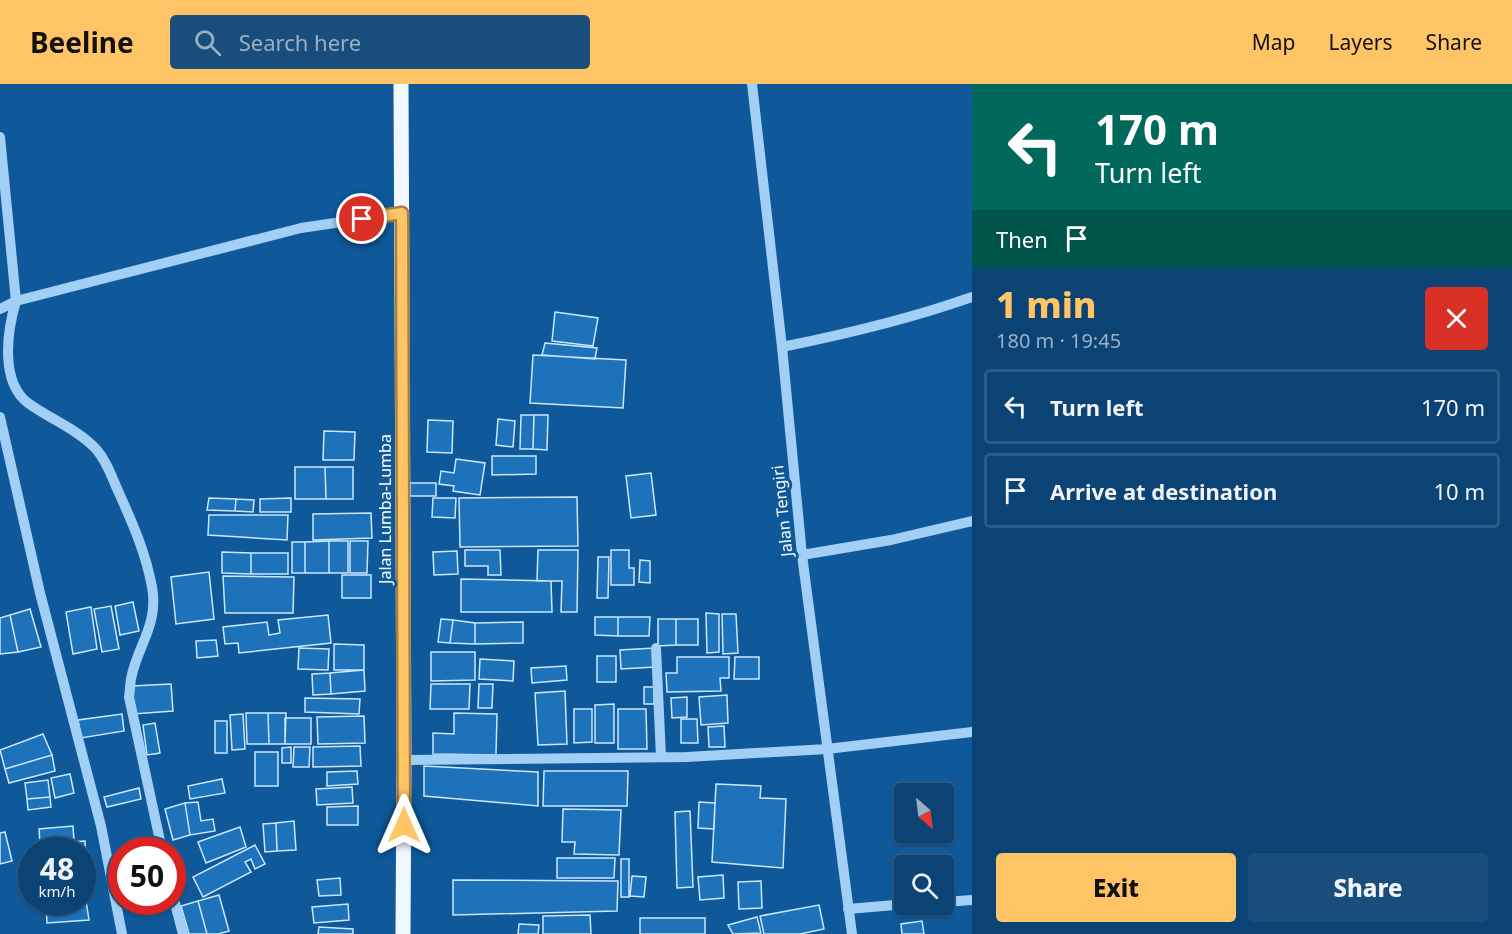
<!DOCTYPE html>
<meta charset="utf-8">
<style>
body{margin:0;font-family:"Noto Sans",sans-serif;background:#194e7c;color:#f1f3f6;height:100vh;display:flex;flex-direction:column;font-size:22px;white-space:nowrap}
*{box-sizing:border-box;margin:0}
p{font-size:20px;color:#9ab0c5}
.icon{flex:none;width:33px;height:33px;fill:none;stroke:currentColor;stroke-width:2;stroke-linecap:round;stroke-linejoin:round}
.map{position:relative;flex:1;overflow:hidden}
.drawer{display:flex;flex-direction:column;background:#0b4374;width:540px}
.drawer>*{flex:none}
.guide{background:#00695c;color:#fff;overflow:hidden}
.needle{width:39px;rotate:152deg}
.fabs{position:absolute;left:894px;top:699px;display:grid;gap:12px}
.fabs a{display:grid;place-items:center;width:60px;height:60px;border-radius:6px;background:#0b4374;box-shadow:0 2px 4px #0004,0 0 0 2px #2b5c86;font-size:30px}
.speed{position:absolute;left:18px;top:753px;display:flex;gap:12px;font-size:30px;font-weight:700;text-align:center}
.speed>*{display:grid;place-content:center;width:78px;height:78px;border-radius:50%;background:#0b4374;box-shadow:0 2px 4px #0004,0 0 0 2px #2b5c86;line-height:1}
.speed small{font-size:15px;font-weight:400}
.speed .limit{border:9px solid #d22;background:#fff;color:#111}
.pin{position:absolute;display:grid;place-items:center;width:51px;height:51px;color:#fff;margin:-26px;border:3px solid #fff;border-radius:50%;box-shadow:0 2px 6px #0007}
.me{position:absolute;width:66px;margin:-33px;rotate:0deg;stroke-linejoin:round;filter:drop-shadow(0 0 4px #0008)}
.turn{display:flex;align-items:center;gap:21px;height:126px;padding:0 24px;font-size:27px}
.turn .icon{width:78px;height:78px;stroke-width:2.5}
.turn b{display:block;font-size:42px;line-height:51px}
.then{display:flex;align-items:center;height:57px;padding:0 24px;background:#0003;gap:12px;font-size:22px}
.round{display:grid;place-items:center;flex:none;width:63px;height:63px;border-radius:6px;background:#194e7c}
.summary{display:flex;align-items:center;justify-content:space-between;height:102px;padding:0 24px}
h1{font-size:36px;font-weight:800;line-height:45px;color:#ffc465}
.primary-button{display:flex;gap:12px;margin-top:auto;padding:12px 24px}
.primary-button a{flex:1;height:69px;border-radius:6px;background:#ffc465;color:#111;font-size:24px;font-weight:800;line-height:69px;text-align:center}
.primary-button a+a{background:#194e7c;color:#f1f3f6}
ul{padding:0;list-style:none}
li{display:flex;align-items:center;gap:18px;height:75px;margin:0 12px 9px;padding:0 12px;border:3px solid #2b5c86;border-radius:6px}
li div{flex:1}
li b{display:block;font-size:22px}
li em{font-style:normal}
header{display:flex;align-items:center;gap:36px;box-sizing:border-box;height:84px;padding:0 30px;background:#ffc465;color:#111}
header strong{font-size:28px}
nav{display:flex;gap:33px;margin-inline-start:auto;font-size:21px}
.search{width:420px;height:54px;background:#194e7c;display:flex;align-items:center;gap:15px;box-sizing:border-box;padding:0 21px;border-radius:6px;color:#9ab0c5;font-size:22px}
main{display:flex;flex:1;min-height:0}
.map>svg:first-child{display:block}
.building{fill:#1d72ba;stroke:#cae7fe;stroke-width:1.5}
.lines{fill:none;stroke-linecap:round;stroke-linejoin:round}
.minor{stroke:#a2cff5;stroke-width:10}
.major{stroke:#eff7ff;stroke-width:15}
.route-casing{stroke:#a67f42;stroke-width:15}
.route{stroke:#ffc465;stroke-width:10}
.labels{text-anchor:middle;stroke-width:6;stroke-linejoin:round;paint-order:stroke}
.street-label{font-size:16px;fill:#fff;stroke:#0f599a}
</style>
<header>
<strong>Beeline</strong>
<div class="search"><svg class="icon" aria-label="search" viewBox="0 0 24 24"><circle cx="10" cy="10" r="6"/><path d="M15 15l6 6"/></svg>Search here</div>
<nav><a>Map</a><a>Layers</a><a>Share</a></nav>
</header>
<main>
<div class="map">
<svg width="972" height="850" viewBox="0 0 972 850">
<rect width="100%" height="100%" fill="#0f599a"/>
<path class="building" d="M555,228L598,234L593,262L552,257Z
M545,259L597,264L595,275L542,271Z
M533,271L626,276L623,324L530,319Z
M521,331H534L533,365H520Z
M534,331H548L547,366L533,365Z
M498,335L515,337L513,363L496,361Z
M428,336L453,337L452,369L427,368Z
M324,347L355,348L354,376H323Z
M492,372H536V390L492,391Z
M456,375L485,379L480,411L453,407L454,402L439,400L441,387L454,389Z
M295,383H325L326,415H295Z
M325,383H353V415H326Z
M651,389L656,431L631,434L626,392Z
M410,399H436V412H410Z
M577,413L578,462L460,463L459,414Z
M209,414L236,415L235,427L207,426Z
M291,414V428H260V415Z
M433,414H456L455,434L432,433Z
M236,415L254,416L253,428L235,427Z
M371,429L372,454L313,456V430Z
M209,431H288L287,456L208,451Z
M329,457V489H305V458Z
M329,457H348V489H329Z
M350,457H368L367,489H350Z
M292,458H305V489H292Z
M465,466H500L501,491H488V482H465Z
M538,466H578L577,528H561L562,497H537Z
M611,466H629V484H634V501H611Z
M457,467L458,490L434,491L433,468Z
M222,468L251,469V490L222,489Z
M251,469H288V490H251Z
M598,473H609L608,514H597Z
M640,476L650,477V499L639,498Z
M209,488L214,535L176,540L171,493Z
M342,491H371V514H342Z
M223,492L294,493L293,529H225Z
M461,495L551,497L552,528H461Z
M133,518L139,547L120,551L115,522Z
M111,522L119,565L102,568L94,525Z
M91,523L97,565L73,570L66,528Z
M30,525L41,563L18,568L10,531Z
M706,529L719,530V568L707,569Z
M722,530H736L738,569L723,570Z
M10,531L18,568L0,570V534Z
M328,531L331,559L239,569L238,559L225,560L223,543L267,538L269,551L280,549L278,536Z
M595,533H618V552L595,551Z
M618,533H650L649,552H618Z
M441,535L453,536L450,559L438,558Z
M658,535H676V561L658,562Z
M676,535H698V561H676Z
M453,536L475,539V560L450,559Z
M523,538V559L475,560V539Z
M216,556L218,572L197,574L196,557Z
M334,560L364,561V586H334Z
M299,564L329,565L328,586L298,585Z
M654,564L655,583L621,585L620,566Z
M431,568H475V596L431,597Z
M597,572H616V598H597Z
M677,573H729V594H720L721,607L667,608L666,589H677Z
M735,573H759V595H734Z
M480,575L514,577L513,597L479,595Z
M566,582L567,596L532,599L531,584Z
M364,586L365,607L331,610L330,589Z
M330,589L331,610L313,611L312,590Z
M171,600L173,627L133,630L132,602Z
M431,600H470L469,625H430Z
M479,600H493L492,624H478Z
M644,603H654V620H644Z
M565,607L567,660L538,661L535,609Z
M727,611L728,639L701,641L699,613Z
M687,613V633L672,634L671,614Z
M305,614L360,615L359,630L305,628Z
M614,620V659H595V621Z
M574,625H592V658L574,659Z
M618,625H646L647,665H618Z
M246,629H268L269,660H247Z
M268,629H286L285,660H269Z
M454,629L497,630L496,671L433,670V649L454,650Z
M122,630L124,647L81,654L78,636Z
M243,630L245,665L232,666L230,631Z
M364,632L365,659L318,660L317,633Z
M285,634H311V660H285Z
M681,635H697L698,659H681Z
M215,637H227V669H215Z
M155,639L160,669L147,671L143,641Z
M724,642L725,663H709L708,643Z
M43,650L52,671L5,685L0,666Z
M360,662L361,682L313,683V663Z
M291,663V679H282V664Z
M294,663H310L309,683H293Z
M255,668H278V702H255Z
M52,671L55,687L9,699L5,685Z
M424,682L538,688V722L424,712Z
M357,687L358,700L327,702V688Z
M544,687H628L627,722H543Z
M70,690L74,709L55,714L51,694Z
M222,695L225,709L190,715L188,702Z
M48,696L50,713L27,715L25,699Z
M716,700L761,702L760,714L786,715L783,784L712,778Z
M352,703L353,719L317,721L316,705Z
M139,704L141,715L107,723L104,713Z
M50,713L51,723L28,726L27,715Z
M198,718L201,737L213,735L215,747L190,751L185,719Z
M699,718L715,719L714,745L698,744Z
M185,719L190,751L173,756L165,725Z
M358,722V741H327V723Z
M563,725L621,726L619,771L574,770L575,758H562Z
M690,727L693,803L677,804L675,728Z
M294,737L296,766L277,767L276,739Z
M276,739L277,767L265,768L263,740Z
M73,742L74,758L40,760L39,745Z
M240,743L246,763L206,779L198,758Z
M5,748L12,777L0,780V749Z
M85,757L86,776H82V766H56L55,759Z
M255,761L265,780L255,785L251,775L245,778L251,788L203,813L193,793Z
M557,774H615L614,794H557Z
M621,775H629V813H621Z
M723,791L724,814L700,816L698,793Z
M632,792L646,793L644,813L630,812Z
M340,794L341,811L319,812L317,796Z
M453,796L618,797L617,827L453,831Z
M761,797L762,824L739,825L738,798Z
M219,811L229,847L218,850H207L198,817Z
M86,817L89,836L47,839L46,822Z
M198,817L207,850H189L181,822Z
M348,820L349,836L314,839L312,823Z
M819,821L824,845L800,850H764L760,832Z
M590,831L591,850H543V832Z
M757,833L761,849L733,850L728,841Z
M640,834H705V850H640Z
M922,837L924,850H902L901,840Z
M519,840L539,841L538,850H518Z
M319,843L353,845V850H318Z"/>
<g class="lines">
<path class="minor" d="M752,0L782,263L802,471L852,850
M0,53L16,217C7,247 0,298 28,319C50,335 77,345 96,365C107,377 112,394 119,409C133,440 146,470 152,503C159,541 137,562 131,595C130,601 130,607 129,613L162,766
M0,225L16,217L301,144L402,129
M782,263C847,250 910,235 972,213
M0,333L40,509L101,742L122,850
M802,471L891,456L972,437
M656,564L661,673
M404,676L687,673L827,665L972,648
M172,808L183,850
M944,818L972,816
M848,825L907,820"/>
<path class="major" d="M401,0L404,676L403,850"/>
</g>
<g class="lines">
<defs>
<path id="route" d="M362,135L402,129L404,741"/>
</defs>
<use href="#route" class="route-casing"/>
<use href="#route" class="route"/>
</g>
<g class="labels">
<g class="street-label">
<text transform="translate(385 425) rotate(-90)" y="6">Jalan Lumba-Lumba</text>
<text transform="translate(782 427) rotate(-96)" y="6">Jalan Tengiri</text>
</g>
</g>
</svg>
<div class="fabs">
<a><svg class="needle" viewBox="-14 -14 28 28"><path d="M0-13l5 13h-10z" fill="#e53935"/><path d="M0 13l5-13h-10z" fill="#9ab0c5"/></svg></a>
<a><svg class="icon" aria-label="search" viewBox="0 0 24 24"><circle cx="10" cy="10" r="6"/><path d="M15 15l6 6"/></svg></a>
</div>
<div class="speed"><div>48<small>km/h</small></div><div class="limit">50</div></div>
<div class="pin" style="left:362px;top:135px;background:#d93025"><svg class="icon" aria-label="arrive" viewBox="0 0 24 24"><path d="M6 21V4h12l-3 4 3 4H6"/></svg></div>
<svg class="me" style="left:404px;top:741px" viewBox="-20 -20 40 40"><path d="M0-17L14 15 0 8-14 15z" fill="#ffc465" stroke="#fff" stroke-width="4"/></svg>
</div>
<section class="drawer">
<div class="guide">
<div class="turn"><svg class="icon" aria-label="left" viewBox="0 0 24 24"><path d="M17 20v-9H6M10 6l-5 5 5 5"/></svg><div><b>170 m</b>Turn left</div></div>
<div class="then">Then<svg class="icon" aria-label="arrive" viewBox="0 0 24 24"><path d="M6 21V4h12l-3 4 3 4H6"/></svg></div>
</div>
<div class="summary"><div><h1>1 min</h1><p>180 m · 19:45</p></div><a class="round" style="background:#d93025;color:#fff"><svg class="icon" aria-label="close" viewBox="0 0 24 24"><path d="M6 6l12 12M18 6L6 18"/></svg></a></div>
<ul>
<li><svg class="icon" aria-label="left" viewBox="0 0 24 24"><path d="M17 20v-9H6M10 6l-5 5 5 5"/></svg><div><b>Turn left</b></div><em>170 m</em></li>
<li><svg class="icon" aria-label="arrive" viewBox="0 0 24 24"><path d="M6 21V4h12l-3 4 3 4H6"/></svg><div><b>Arrive at destination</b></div><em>10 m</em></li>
</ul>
<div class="primary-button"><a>Exit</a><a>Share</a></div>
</section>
</main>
